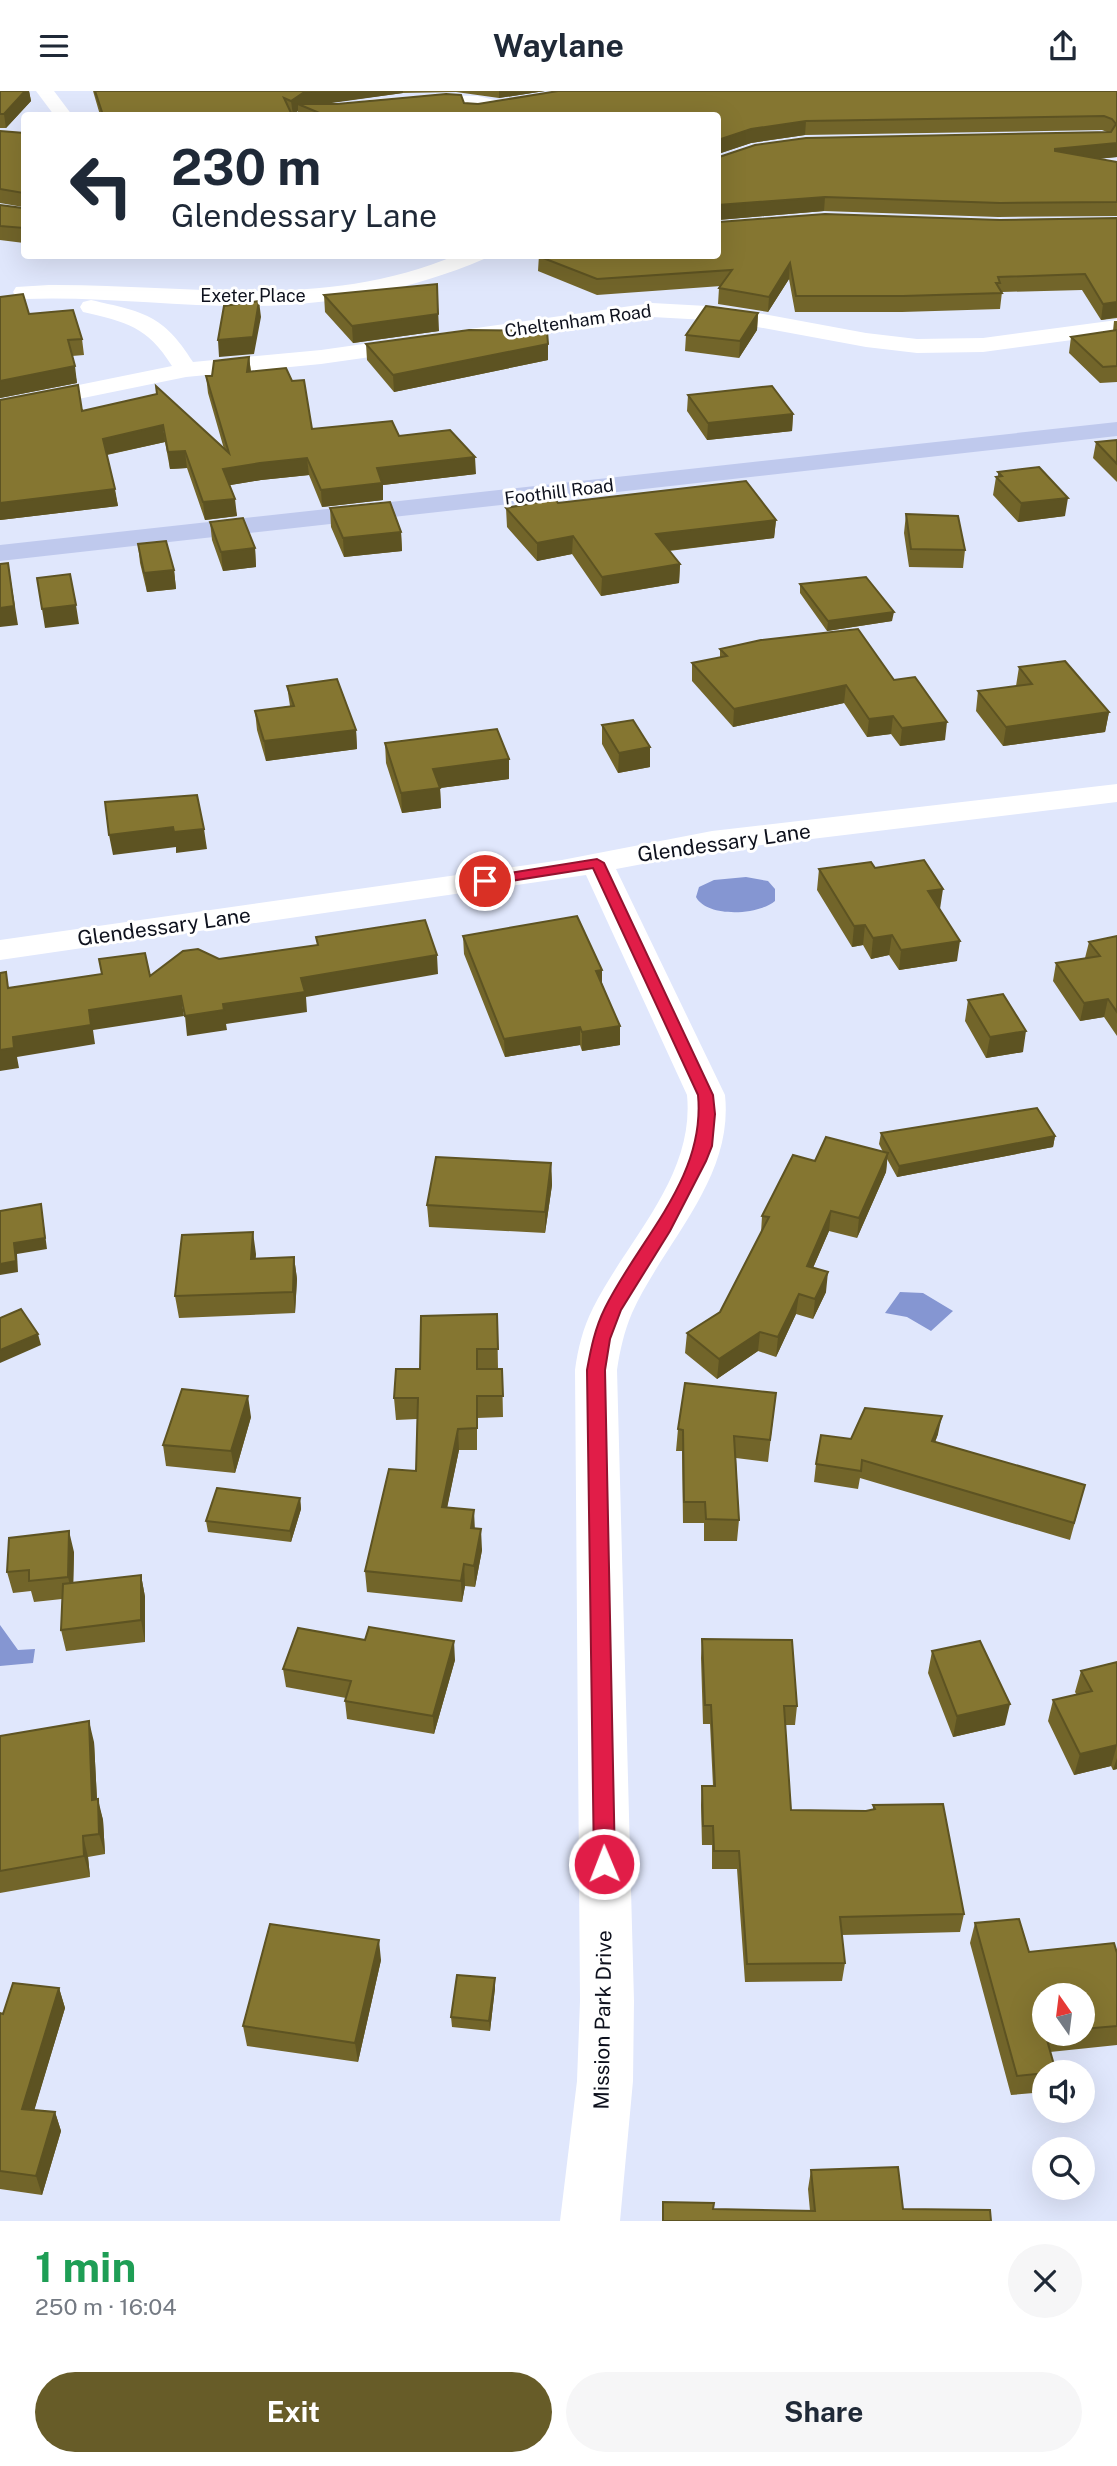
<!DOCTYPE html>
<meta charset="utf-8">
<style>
body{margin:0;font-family:"Public Sans",sans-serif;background:#f6f6f7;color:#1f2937;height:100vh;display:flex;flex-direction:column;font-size:26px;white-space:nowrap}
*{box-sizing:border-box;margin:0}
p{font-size:23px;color:#747a83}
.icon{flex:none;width:38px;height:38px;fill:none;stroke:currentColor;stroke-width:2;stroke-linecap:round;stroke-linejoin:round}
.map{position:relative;height:2130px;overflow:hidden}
.side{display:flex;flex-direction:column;background:#fff;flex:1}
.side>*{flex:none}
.hud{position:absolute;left:21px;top:21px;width:700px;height:147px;border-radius:7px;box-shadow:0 7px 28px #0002;background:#fff;color:#1f2937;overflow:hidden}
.needle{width:46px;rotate:346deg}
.buttons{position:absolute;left:1032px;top:1892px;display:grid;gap:14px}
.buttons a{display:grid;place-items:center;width:63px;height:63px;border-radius:50%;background:#fff;box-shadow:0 7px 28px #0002;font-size:35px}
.pin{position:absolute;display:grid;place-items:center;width:60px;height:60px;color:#fff;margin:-30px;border:4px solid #fff;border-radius:50%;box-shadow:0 2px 7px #0007}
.me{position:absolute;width:77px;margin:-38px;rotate:359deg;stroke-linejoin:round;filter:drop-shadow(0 0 5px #0008)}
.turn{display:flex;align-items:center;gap:24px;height:147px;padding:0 35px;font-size:32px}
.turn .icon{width:91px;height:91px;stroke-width:2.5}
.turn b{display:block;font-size:49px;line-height:60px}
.round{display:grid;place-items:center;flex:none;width:74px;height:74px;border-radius:37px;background:#f6f6f7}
.summary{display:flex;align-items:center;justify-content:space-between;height:119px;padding:0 35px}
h1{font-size:42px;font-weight:700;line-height:52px;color:#1e9e55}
.button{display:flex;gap:14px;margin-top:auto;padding:14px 35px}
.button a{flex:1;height:80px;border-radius:42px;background:#675c28;color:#fff;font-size:28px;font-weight:700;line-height:80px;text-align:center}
.button a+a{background:#f6f6f7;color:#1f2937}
header{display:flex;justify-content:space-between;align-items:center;height:91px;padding:0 35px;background:#fff;font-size:32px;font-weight:700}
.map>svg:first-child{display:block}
.water{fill:#8596d2}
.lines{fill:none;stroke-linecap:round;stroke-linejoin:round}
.minor{fill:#fff;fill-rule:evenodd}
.major{fill:#bfc9ed;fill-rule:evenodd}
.wall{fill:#72652a;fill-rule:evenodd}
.shaded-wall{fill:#5d5322}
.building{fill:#857631;stroke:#5d5322;stroke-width:2}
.route{fill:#e11d48;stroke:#92132f;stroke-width:2}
.labels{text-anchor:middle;stroke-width:6;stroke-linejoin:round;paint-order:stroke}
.far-street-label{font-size:18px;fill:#0e111d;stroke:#fff}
.street-label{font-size:21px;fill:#0e111d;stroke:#fff}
</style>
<header><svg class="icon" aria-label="menu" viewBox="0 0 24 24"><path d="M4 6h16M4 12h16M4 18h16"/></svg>Waylane<svg class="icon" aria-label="share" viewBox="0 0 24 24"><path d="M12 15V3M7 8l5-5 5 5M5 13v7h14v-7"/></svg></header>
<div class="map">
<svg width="1117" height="2130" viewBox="0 0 1117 2130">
<rect width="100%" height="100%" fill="#e0e7fc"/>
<path class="water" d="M746,786L768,790L775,798V810C759,824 707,827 696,806L699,796L714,789Z
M900,1201L923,1202L953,1220L931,1240L907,1226L885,1222Z
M0,1534L18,1559L35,1558L33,1572L0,1575Z"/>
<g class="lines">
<path class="minor" d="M36,0H54L72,24H54Z
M430,4L478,5L503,11L506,15L497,20C429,5 362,30 295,24L298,20L375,8Z
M457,164H487L484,168C411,199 334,214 255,215C178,216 101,205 24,208L16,206L13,201L16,196L49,194C192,193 319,221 457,164Z
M91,209C143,221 163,223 193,271L321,259L652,212L725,216L866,242L917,248L983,247L1117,229V243L983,261L917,262L866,256L725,230L652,226L321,273L186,286L0,324V310L172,275C147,235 126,231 83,221L80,216L83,211Z
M1117,693V711L712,760L616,778L725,1004C734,1088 664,1151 632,1222C624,1241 620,1259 617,1279L634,1910L633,1990L620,2130H560L577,1990L580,1910L575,1279C578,1257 583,1237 593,1217C627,1149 695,1086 687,1004L586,784L0,869V849L562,769L712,740Z"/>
<path class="major" d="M1117,331V345L0,470V454Z"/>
</g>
<path class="wall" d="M0,0H29L31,10L6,37H0Z
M93,0H545L499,7L456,1L403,2L320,13L464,12L478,13L1117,0V66L1097,68L1117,71V125L998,126L824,120L718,129L719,66L1107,41L1102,39L805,44L751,52L718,63V24H298V20L292,24H100Z
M0,40L24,42V152L0,149V114L23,117V116L0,112Z
M1117,127V227L1101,229L1082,199L1002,201L1000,218L902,221H795L789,188L768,221L718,213L719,197L721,195L597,204L538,180L539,164L719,131Z
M129,164H161V165Z
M324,204L439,240L353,252L325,221Z
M0,206L29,223L82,248L84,264L72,265L77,292L0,307Z
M758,222L757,239L739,267L685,260L686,244Z
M1114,230H1117V291L1100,292L1069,262L1071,246L1113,240Z
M366,253L548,269L394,301L367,269Z
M249,266L251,281L312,338L399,345L476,383L383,394V409L322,416L309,384L261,389L230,394L237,425L205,429L187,377L170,378L165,351L107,364L118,415L0,429V309L82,320L224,358L208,302L206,285H212Z
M688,304L793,323L792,340L707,349L687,320Z
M1117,349V391L1093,367L1096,351Z
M998,381L1065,425L1018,431L993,404L996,386L998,385Z
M558,412L776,429L774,447L669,460L680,473L679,492L601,505L572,463L537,470L507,436L506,417Z
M330,417L401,441L402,460L344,466L331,436Z
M906,423L965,459L963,477L909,476L904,442Z
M210,431L255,457L256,476L223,480L212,449Z
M138,453L174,479L176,498L147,501L140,472Z
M800,493L892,530L827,540L800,502Z
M720,558L894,589L945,649L900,655L891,643L867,646L844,612L733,636L692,590V572L720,567Z
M1019,576L1109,621L1105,641L1003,655L976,620L978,600L1016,595Z
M287,595L356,639L357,658L266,670L257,639L255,620L290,615Z
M602,634L650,656V676L618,682L602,653Z
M385,652L509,688L440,697L441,717L402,722L386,672Z
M875,777L940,818L957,870L899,879L889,864L871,868L863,854L852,856L817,799L819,778Z
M463,845L602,879V892L620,954L582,960L580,954L505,966L464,863Z
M1117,845V945L1104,926L1080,930L1053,890L1056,872L1085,867L1089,851Z
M968,909L1023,961L986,967L965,930Z
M881,1042L1055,1045L1053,1056L897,1086L887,1068L886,1081L857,1147L829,1140L813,1177L826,1201L813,1228L796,1223L776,1266L758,1260L717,1288L685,1262L687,1242L720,1221L761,1142L762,1125L815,1070L883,1061L879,1053Z
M551,1072L552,1094L545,1142L429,1136L427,1114Z
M256,1163L255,1168L294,1166L297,1188L295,1222L179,1227L175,1205Z
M497,1223L498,1278H502L503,1326L477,1327V1359H459L447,1416L474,1419V1437L482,1459L475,1496L465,1495L462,1511L367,1501L365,1480L416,1380L417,1328L396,1329L394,1307L420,1278Z
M776,1302L768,1371L736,1367L739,1429L737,1450H704V1432H683L682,1360H676L678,1338Z
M251,1326L235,1382L166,1375L163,1354Z
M938,1343L935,1351L1085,1394L1070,1449L860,1387L858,1398L814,1391L816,1373L851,1348Z
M300,1407L301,1418L291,1451L208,1441L206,1430Z
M74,1461L73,1492L141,1484L145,1506V1551L66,1560L61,1539L62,1508L34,1511L31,1500L13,1502L7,1481Z
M702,1548L797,1615L795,1634H785L791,1719L866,1720L873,1719V1714L964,1823L960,1841L842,1844L845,1872L842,1890L745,1891L737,1778H712V1754H702L701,1714L702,1695H713L710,1633H703L701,1567Z
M932,1560L1005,1634L953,1646L928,1582Z
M455,1569L434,1643L347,1628L345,1610L346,1607L286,1596L283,1578Z
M1117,1571V1678L1113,1679L1111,1675L1074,1684L1048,1630L1053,1609L1077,1604L1075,1601L1081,1580Z
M0,1645L94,1651L97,1708L103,1729L105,1763L88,1766L90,1786L0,1802Z
M975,1832L1029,1861L1117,1862V1954L1050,1961L1045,1981V2001L1011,2004L970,1852ZM1083,1904V1942H1045Z
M381,1869L358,1971L247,1955L243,1935Z
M59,1897L65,1917L34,2019L55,2021L61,2040L42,2104L0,2098V1922L3,1923Z
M495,1897L490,1940L452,1936L451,1926Z
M811,2079L903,2118L991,2130H662L663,2111L713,2118L810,2120L808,2098Z"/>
<path class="shaded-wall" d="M25,0H29L31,10L6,37L4,23Z
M316,0H403V2L303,16L298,13V20L293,24L291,10L303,2Z
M499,0H545L499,7Z
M806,30L805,44L751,52L718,63V49L751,38Z
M1117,52V66L1053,72L1055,58Z
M825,106L824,120L718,129V114Z
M790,172L789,188L768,221L769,206Z
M437,193L439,240L353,252L352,235Z
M259,210L261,226L254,263L219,266L218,249Z
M1117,211V226L1101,229L1103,213Z
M758,222L757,239L739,267L740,250Z
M548,253V269L394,301L393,284Z
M249,266L251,282L247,281Z
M75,275L77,292L0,307V290Z
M793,323L792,340L707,349L708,332Z
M163,334L165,351L105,364L103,348Z
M185,360L187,377L170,378L168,361Z
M475,366L476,383L383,394V409L322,416L321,399L377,377Z
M307,367L309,384L261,389L225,395L223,378L260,372Z
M115,398L118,415L0,429V412Z
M1068,407L1065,425L1018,431L1021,412Z
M235,408L237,425L205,429L203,411Z
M776,429L774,447L655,461L656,443Z
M401,441L402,460L344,466L343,447Z
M573,445L572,463L537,470V452Z
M255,457L256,476L223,480L221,461Z
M8,472L18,534L0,536V517Z
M680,473L679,492L601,505L602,486Z
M174,479L176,498L147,501L144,482Z
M76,514L79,533L45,537L42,518Z
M894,521L892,530L827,540L828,530Z
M846,594L844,612L733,636L734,618Z
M1109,621L1105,641L1003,655L1006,636Z
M893,625L891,643L867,646L869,628Z
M947,631L945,649L900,655L902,637Z
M356,639L357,658L266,670L264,650Z
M650,656V676L618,682L619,662Z
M509,668V688L440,697L441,717L402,722L401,702L433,678Z
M173,736L204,738L207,758L176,762V756L113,764L109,744Z
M943,798L940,818L928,800Z
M865,834L863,854L852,856L854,835Z
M892,844L889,864L871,868L873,847Z
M960,850L957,870L899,879L901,859Z
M437,864L438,883L306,906L307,921L226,933L227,939L187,945L185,925L301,887Z
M602,879V897L596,880Z
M181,905L184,925L93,939L95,953L17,966L19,977L0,980V959L13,946L89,919Z
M1108,908L1104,926L1080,930L1084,912Z
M620,935V954L582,960V941Z
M580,936V954L505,966L504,948Z
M1026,940L1023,961L986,967L990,946Z
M1055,1045L1053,1056L897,1086L899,1075Z
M888,1062L886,1081L857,1147L859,1127Z
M551,1072L552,1094L545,1142V1121Z
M41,1113L47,1158L17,1163L18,1181L0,1184V1173Z
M831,1120L829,1140L805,1195L807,1175Z
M253,1141L256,1163L254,1190L251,1168Z
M294,1166L297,1188L295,1222L293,1201Z
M828,1181L826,1201L813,1228L815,1208Z
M799,1203L796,1223L776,1266L778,1246Z
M760,1241L758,1260L717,1288L719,1268Z
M38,1243L41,1254L0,1272V1259Z
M248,1305L251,1326L235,1382L231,1360Z
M942,1325L938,1343L929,1367L932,1350Z
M458,1338L459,1359L443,1437L442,1416Z
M300,1407L301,1418L291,1451L290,1440Z
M474,1419L475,1440L471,1437Z
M481,1438L482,1459L475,1496L474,1475Z
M69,1440L74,1461L73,1507L68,1486Z
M464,1473L465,1495L462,1511L461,1490Z
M141,1484L145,1506V1551L141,1529Z
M454,1550L455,1569L434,1643L433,1625Z
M1010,1613L1005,1634L953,1646L957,1625Z
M89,1630L94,1651L98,1729L92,1709Z
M1117,1654L1111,1675L1074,1684L1080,1663Z
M1117,1667V1678L1113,1679Z
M98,1708L103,1729L105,1763L99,1743Z
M83,1745L88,1766L90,1786L84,1765Z
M379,1849L381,1869L358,1971L355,1952Z
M495,1887V1897L490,1940L489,1930Z
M59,1897L65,1917L29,2037L22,2018Z
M55,2021L61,2040L42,2104L36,2085Z"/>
<path class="building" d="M0,0H25L4,23H0Z
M95,0H316L303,2L291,10L284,7L292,24H103Z
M558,0H1117V52L1055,58V60L1117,71V111L1000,112L825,106L718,114V115V65L719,66L755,54L806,47L1111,41L1116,33L1112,28L1104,25L806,30L751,38L718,49V52V24H324L298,13H337L446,3L461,4L464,12L478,13Z
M0,40L24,42V137L0,135V114L23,117L24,102L0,98Z
M825,123L1000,129L1117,127V211L1103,213L1085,183L998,186L1000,192H996L1002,202L903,205H796L790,172L769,206L719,197L732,179L597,188L538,165L718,164V129L719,131Z
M437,193L438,223L352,235L324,204Z
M23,203L29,223L73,219L82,248L68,249L75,275L0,290V206Z
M259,210L253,246L218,249L224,215Z
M706,215L758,222L740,250L686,244Z
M469,239L547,240L548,253L393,284L366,253Z
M1117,239V275L1103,276L1071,246Z
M249,266L247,281L286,277L292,290L304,289L312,338L392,330L399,345L450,339L475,366L377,377L382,392L321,399L307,367L260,372L223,378L235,408L203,411L185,360L168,361L163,334L103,348L115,398L0,412V309L78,294L82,320L157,303L156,295L229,362L206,285H212L214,270Z
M772,295L793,323L708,332L688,304Z
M1117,349V373L1096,351Z
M1039,376L1068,407L1021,412L996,386L1002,385L998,381Z
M746,390L776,429L656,443L680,473L602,486L573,445L537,452L506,417L555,408L558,412Z
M390,411L401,441L343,447L330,417Z
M906,423L958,425L965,459L911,458Z
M243,427L255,457L221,461L210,431Z
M166,450L174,479L144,482L138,453Z
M8,472L14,515L0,517V473Z
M70,483L76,514L42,518L37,487Z
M866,486L894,521L828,530L800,493Z
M858,538L894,589L915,586L947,631L902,637L893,625L869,628L846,594L734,618L692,572L727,565L720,558L761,549Z
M1065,570L1109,621L1006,636L978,600L1032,593L1019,576Z
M337,588L356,639L264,650L255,620L294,615L287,595Z
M633,629L650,656L619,662L602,634Z
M497,638L509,668L433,678L440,697L401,702L385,652Z
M197,704L204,738L174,741L173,736L109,744L105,711Z
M924,769L943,798L928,800L960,850L901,859L892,844L873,847L865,834L854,835L819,778L871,771L875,777Z
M577,825L602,879L596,880L620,935L582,941L580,936L504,948L463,845Z
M425,829L437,864L301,887L305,901L223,913L224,919L185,925L181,905L89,919L91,934L13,946L14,957L0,959V882L6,881L8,897L102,883L99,868L145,862L150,885L183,860L198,858L219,868L318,854L316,846Z
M1117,845V921L1108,908L1084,912L1056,872L1100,865L1089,851Z
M1003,903L1026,940L990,946L968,909Z
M1037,1017L1055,1045L899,1075L881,1042Z
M826,1046L888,1062L859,1127L831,1120L807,1175L828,1181L815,1208L799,1203L778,1246L760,1241L719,1268L687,1242L720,1221L769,1126L762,1125L793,1064L815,1070Z
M436,1066L551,1072L545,1121L427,1114Z
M41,1113L45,1147L14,1152L16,1170L0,1173V1120Z
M253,1141L251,1168L294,1166L293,1201L175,1205L182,1144Z
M21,1218L38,1243L0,1259V1227Z
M497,1223L498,1258H477V1278H502L503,1305H477V1337L458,1338L442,1416L474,1419L471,1437L481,1438L474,1475L464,1473L461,1490L365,1480L389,1378L416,1380L418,1307H394L396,1278H420L421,1225Z
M685,1292L776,1302L770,1349L734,1345L739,1429L706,1428L705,1411H684L683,1339L678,1338Z
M182,1298L248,1305L231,1360L163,1354Z
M865,1317L942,1325L932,1350L1085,1394L1074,1432L862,1369L861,1380L816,1373L821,1344L851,1348Z
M217,1397L300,1407L290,1440L206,1430Z
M69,1440L68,1486L29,1490V1479L7,1481L9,1447Z
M141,1484V1529L61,1539L63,1493Z
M369,1536L454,1550L433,1625L345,1610L351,1590L283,1578L298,1537L365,1549Z
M702,1548L792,1549L797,1615H784L791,1719L866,1720L875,1718L873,1714L943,1713L964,1823L840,1826L845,1872L747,1873L739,1760H714L713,1735H703L702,1695H715L711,1614H705Z
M980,1550L1010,1613L957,1625L932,1560Z
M1117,1571V1654L1080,1663L1053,1609L1092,1600L1081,1580Z
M89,1630L92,1709L98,1708L99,1743L83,1745L84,1765L0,1780V1645Z
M1019,1828L1029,1861L1114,1852L1117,1862V1935L1083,1938V1904H1045V1942L1056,1981L1017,1985L975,1832Z
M270,1833L379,1849L355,1952L243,1935Z
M457,1884L495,1887L489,1930L451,1926Z
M13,1892L59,1897L22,2018L55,2021L36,2085L0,2080V1922L3,1923Z
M898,2076L903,2118L990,2119L991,2130H663V2111L714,2112L713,2118L815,2120L811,2079Z"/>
<path class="route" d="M597,768L604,772L713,1004L715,1023L712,1055L706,1070L670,1140L621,1219L610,1248L605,1279L615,1773L612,1780L604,1783L597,1780L594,1773L587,1279C591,1257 595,1237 605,1217C639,1148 706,1087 698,1004L593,777L485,794L478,790L485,786Z"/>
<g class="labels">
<g class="far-street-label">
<text x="253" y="211">Exeter Place</text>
<text transform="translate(578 230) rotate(-8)" y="6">Cheltenham Road</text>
<text transform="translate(559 401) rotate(-7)" y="6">Foothill Road</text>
</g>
<g class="street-label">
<text transform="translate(724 752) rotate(-8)" y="7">Glendessary Lane</text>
<text transform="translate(164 836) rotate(-8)" y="7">Glendessary Lane</text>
<text transform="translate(603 1929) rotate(-89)" y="7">Mission Park Drive</text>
</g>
</g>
</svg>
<div class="buttons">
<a><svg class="needle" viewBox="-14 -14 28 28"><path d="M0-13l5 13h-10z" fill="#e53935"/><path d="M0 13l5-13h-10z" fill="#747a83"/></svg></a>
<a><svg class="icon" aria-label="sound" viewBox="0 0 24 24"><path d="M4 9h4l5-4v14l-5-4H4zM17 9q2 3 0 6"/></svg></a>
<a><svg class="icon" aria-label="search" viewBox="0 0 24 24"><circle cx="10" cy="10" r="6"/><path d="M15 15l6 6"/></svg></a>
</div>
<div class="pin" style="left:485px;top:790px;background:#d93025"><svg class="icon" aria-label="arrive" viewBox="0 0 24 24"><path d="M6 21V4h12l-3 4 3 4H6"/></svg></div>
<svg class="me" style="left:604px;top:1773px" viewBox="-20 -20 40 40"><circle r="17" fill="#e11d48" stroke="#fff" stroke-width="3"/><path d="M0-11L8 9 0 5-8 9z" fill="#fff"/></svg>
<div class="hud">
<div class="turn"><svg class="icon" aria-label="left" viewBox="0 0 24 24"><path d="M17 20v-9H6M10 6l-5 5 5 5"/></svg><div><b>230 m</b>Glendessary Lane</div></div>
</div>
</div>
<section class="side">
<div class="summary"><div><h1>1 min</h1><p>250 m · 16:04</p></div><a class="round"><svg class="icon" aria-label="close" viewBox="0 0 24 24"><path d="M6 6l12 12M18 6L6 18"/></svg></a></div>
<div class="button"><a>Exit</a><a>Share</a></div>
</section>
